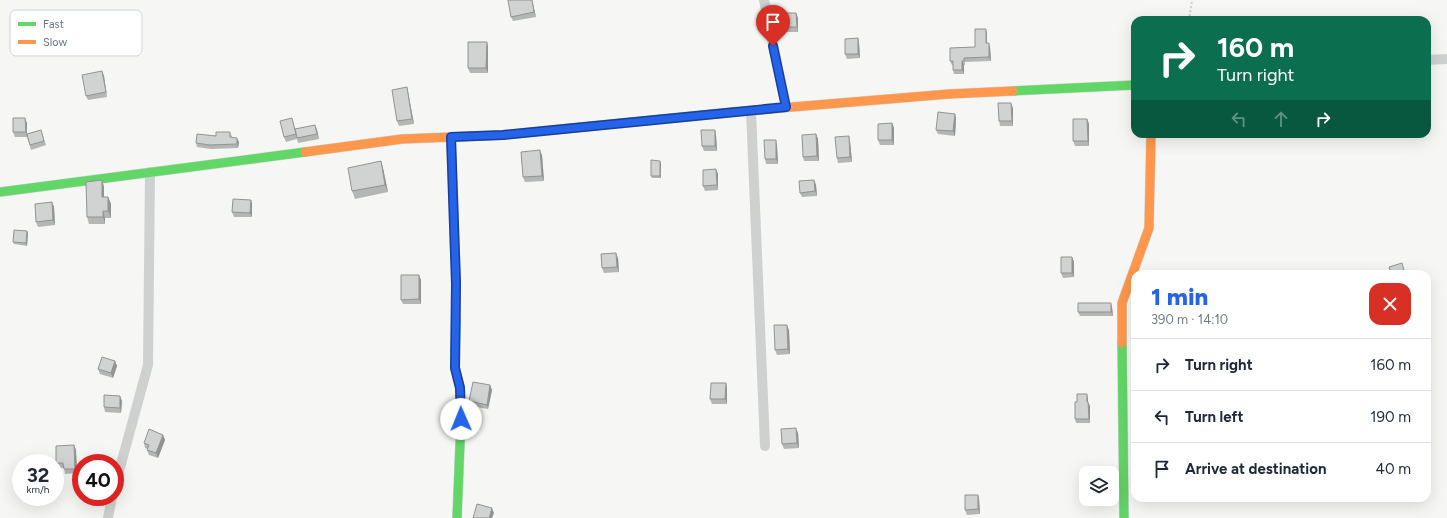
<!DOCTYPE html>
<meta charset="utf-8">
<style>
body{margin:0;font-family:Figtree,sans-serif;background:#f2f2f3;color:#1f2937;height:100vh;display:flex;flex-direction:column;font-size:15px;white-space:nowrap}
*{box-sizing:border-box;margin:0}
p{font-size:13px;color:#747a83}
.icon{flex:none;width:22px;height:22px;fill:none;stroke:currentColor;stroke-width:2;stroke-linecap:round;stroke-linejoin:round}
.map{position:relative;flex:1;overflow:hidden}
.drawer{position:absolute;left:1131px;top:270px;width:300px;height:232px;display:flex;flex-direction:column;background:#fff;border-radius:12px;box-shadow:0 4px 16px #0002}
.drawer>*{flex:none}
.hud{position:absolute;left:1131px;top:16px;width:300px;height:122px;border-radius:12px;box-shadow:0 4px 16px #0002;background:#0b6e4f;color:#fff;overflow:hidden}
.tools{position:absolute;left:1079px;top:466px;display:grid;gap:8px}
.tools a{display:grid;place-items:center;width:40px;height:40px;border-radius:8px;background:#fff;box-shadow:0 4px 16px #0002;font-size:20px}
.speed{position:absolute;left:12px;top:454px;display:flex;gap:8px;font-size:20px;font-weight:700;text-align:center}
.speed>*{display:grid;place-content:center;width:52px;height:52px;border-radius:50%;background:#fff;box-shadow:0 4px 16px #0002;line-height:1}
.speed small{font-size:10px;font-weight:400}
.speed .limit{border:6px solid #d22;background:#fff;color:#111}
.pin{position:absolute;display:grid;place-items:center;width:34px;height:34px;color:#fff;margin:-41px -17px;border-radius:50% 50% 50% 0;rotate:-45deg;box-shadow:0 0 4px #0007}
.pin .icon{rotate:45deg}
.me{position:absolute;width:44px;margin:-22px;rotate:359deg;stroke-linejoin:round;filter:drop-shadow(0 0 3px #0008)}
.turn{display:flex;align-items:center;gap:14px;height:84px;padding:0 20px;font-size:18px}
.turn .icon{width:52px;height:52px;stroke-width:2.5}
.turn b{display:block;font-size:28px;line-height:34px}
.lanes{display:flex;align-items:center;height:38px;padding:0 20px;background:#0003;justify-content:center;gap:20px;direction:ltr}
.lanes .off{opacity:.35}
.round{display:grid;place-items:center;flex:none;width:42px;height:42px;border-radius:12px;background:#f2f2f3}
.overview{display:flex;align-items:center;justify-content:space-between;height:68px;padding:0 20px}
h1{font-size:24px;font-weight:800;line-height:30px;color:#2563eb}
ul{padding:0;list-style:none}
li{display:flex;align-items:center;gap:12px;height:52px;padding:0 20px;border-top:1px solid #e0e1e3}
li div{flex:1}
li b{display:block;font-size:15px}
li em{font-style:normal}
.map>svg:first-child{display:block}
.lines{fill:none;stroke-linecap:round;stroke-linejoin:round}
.fast-casing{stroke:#d1d3d4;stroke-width:10}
.slow-casing{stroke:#d1d3d4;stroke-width:10}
.path{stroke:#cccdce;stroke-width:2;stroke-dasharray:2 2;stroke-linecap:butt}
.street{stroke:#cfd1d1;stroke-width:10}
.fast{stroke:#63d668;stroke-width:9}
.slow{stroke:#ff974d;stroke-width:9}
.wall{fill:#b4b5b5}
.shaded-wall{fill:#929393}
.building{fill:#d1d2d2;stroke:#929393}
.route-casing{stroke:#184099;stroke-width:10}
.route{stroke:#2563eb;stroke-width:7}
.key{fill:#fff;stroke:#d0d6db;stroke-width:1}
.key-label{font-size:11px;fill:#647686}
</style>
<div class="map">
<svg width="1447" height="518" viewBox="0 0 1447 518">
<rect width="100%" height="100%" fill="#f6f6f4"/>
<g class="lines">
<defs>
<path id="fast" d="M1013,91L1135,85
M572,128L733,112
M0,192L305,152
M456,321L455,368L460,387L461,419L457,518
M1122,343L1124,518"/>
<path id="slow" d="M733,112L949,94L1013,91
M451,137L456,283V321
M305,152L402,139L503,135L572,128
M1122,343V303L1149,228L1151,134"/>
</defs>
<use href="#fast" class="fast-casing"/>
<use href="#slow" class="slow-casing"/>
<path class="path" d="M1189,20L1192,0"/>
<path class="street" d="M764,0L786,107
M1427,60L1447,59
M751,111L765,446
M115,486L148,365L150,172
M108,518L112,497"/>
<use href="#fast" class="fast"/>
<use href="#slow" class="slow"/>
</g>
<path class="wall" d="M508,0H532L536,17L513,21L511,17Z
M796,13L798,18V32H785L783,27Z
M987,33V43L990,47L991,61L965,62V65H964V74H954L953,70V65H952L950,61L975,47Z
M858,38L859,43L860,58L847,59L845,54Z
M487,42L488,47V73H470L468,68Z
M102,71L104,76L107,97L88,100L86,96Z
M407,87L408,92L414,124L399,126L397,121Z
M1013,108V126H1000L999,121Z
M955,114L956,119L955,136L938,134L936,130Z
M292,118L295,129L315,125L317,130L319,139L298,143L297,139L286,142L284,137Z
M1087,119L1089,124V146H1075L1073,141Z
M27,123V134L41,130L46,145L31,150L27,137H15L13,132Z
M892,123L894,128V145H880L878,140Z
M715,130L716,135L717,151H704L702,146Z
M230,132L232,137L239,142L238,148L211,149L197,147L196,143L216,136Z
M816,134L818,139L819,161H804L803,157Z
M849,136L850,141L852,162L838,163L837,158Z
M777,145L778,164H766L765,159Z
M542,155L544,181L525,182L523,177Z
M381,161L383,168L388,192L355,199L352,191Z
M661,163V178H652L651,176Z
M716,169L718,174V190L705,191L703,186Z
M102,180L104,187V197H108L111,204V218H105V224H89L87,217Z
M814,180L816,185L817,196L802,197L800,193Z
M251,200L252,204V217H234L232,212Z
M52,202L54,207L55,225L38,227L36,222Z
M27,231L28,233L27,246L14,244L13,242Z
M1072,257L1074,262V277L1063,278L1061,273Z
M618,258L619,272L604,273L602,268Z
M421,280V304H403L401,300Z
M1112,307L1113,316H1080L1078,312Z
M789,330L790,354L777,355L775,350Z
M115,361L117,366L113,378L100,374L98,369Z
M726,383L727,388V404H712L710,399Z
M490,385L492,390L488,409L471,406L469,401Z
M1088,398V402L1090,406V423H1076L1075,419L1077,402Z
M122,401L121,413L105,412L104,407Z
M798,433L799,448L784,449L782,444Z
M163,435L165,440L158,458L149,455L147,450L148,449L145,448L144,443Z
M74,445L76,450L77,473L65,474L64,468H58L56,463Z
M21,484V497H32V498L20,499L19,497Z
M978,495L979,499L980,514L967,515L965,510Z"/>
<path class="shaded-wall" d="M532,0L536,17L534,12Z
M796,13L798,18V32L797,27Z
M986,29L987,33V47L986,43Z
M858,38L859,43L860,58L858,54Z
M487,42L488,47V73L486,68Z
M989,43L990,47L991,61L989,57Z
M962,61L964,65V74L962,70Z
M102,71L104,76L107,97L106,92Z
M407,87L408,92L414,124L412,119Z
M1011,103L1013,108V126L1012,121Z
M955,114L956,119L955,136L953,131Z
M25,118L27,123V137L26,132Z
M1087,119L1089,124V146L1088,141Z
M892,123L894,128V145L892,140Z
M315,125L317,130L319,139L317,134Z
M715,130L716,135L717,151L715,146Z
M816,134L818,139L819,161L817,156Z
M849,136L850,141L852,162L850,157Z
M237,138L239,142L238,148L237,144Z
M776,140L777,145L778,164L776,159Z
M540,150L542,155L544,181L542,176Z
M381,161L383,168L388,192L385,185Z
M660,161L661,163V178L660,176Z
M716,169L718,174V190L717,185Z
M102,180L104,187V204L102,197Z
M814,180L816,185L817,196L815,191Z
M108,197L111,204V218L108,211Z
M251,200L252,204V217L250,213Z
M52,202L54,207L55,225L53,220Z
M103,211L105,218V224L103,217Z
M27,231L28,233L27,246L26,243Z
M616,253L618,258L619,272L617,267Z
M1072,257L1074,262V277L1072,273Z
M419,275L421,280V304L419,299Z
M1111,303L1112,307L1113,316L1111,312Z
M787,325L789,330L790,354L788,349Z
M115,361L117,366L113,378L111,373Z
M726,383L727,388V404L725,399Z
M490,385L492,390L488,409L487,405Z
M1087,394L1088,398V406L1087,402Z
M120,396L122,401L121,413L120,408Z
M1088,402L1090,406V423L1089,419Z
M796,428L798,433L799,448L797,443Z
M163,435L165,440L158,458L156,453Z
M74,445L76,450L77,473L75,469Z
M978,495L979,499L980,514L978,509Z
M492,508L494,513L492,518H489Z"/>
<path class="building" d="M508,0H532L534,12L511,17Z
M782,13H796L797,27H783Z
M975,29H986V43H989V57L964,58V61H962V70H953V61H950V48L975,47Z
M858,38V54H845V39Z
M468,42H487L486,68H468Z
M102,71L106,92L86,96L82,75Z
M407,87L412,119L397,121L392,90Z
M998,103H1011L1012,121H999Z
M938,112L955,114L953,131L936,130Z
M13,118H25L26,132H13Z
M292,118L296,134L284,137L280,121Z
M1073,119H1087L1088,141H1073Z
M892,123V140H878V124Z
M315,125L317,134L297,138L295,129Z
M41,130L44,141L30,145L27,134Z
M701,130H715V146H702Z
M216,132H230V137L237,138V144L210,145L196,143L197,134L216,136Z
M816,134L817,156L803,157L802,135Z
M849,136L850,157L837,158L835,137Z
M764,140H776V159H765Z
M540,150L542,176L523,177L521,152Z
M651,160L660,161V176H651Z
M381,161L385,185L352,191L348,168Z
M716,169L717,185L703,186V170Z
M102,180V197H108V211H103V217H87L86,182Z
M814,180L815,191L800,193L799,181Z
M233,199L251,200L250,213L232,212Z
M52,202L53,220L36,222L35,204Z
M14,230L27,231L26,243L13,242Z
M616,253L617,267L602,268L601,254Z
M1061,257H1072V273H1061Z
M1402,263L1405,274H1391L1389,267Z
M401,275H419V299L401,300Z
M1078,303H1111V312H1078Z
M774,325H787L788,349L775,350Z
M102,357L115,361L111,373L98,369Z
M473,382L490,385L487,405L469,401Z
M711,383H726L725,399H710Z
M1077,394H1087V402H1088L1089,419H1075V402H1077Z
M104,395L120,396V408L104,407Z
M796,428L797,443L782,444L781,429Z
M149,429L163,435L156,453L147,450L149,445L144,443Z
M74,445L75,469H64L63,463H56V446Z
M18,484H21V496L19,497Z
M965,495H978V509L965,510Z
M477,504L492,508L489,518H473Z"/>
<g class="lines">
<defs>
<path id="route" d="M461,419L460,388L455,368L456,283L451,137L503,135L786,107L773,46"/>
</defs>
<use href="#route" class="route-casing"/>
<use href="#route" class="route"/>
</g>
<rect x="10" y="10" width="132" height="46" rx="6" class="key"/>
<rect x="18" y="22" width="18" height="4" fill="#63d668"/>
<rect x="18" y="40" width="18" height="4" fill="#ff974d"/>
<g class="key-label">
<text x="43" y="28">Fast</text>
<text x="43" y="46">Slow</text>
</g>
</svg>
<div class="tools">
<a><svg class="icon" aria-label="layers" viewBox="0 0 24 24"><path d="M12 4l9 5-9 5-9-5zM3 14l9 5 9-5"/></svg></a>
</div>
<div class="speed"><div>32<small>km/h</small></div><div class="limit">40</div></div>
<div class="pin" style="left:773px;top:46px;background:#d93025"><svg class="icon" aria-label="arrive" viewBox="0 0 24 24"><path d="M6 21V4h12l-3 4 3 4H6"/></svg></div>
<svg class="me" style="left:461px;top:419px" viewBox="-20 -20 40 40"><circle r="19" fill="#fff"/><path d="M0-13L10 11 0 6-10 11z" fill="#2563eb"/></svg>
<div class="hud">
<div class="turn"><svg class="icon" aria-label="right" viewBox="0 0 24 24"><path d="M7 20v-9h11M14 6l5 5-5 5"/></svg><div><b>160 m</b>Turn right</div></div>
<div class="lanes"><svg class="icon off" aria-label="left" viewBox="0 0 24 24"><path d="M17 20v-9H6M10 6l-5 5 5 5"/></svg><svg class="icon off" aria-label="ahead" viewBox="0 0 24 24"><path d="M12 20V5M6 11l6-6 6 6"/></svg><svg class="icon" aria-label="right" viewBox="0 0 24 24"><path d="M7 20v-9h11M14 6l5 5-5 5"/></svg></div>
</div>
<section class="drawer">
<div class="overview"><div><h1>1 min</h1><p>390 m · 14:10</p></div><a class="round" style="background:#d93025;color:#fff"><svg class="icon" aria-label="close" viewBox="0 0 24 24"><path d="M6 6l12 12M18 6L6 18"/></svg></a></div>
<ul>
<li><svg class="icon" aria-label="right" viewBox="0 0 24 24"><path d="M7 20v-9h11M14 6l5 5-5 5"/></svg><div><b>Turn right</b></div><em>160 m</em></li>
<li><svg class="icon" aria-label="left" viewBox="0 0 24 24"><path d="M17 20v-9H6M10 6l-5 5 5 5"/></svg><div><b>Turn left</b></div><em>190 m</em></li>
<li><svg class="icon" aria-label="arrive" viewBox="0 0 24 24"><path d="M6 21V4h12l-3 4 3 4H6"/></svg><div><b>Arrive at destination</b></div><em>40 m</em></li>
</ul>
</section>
</div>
